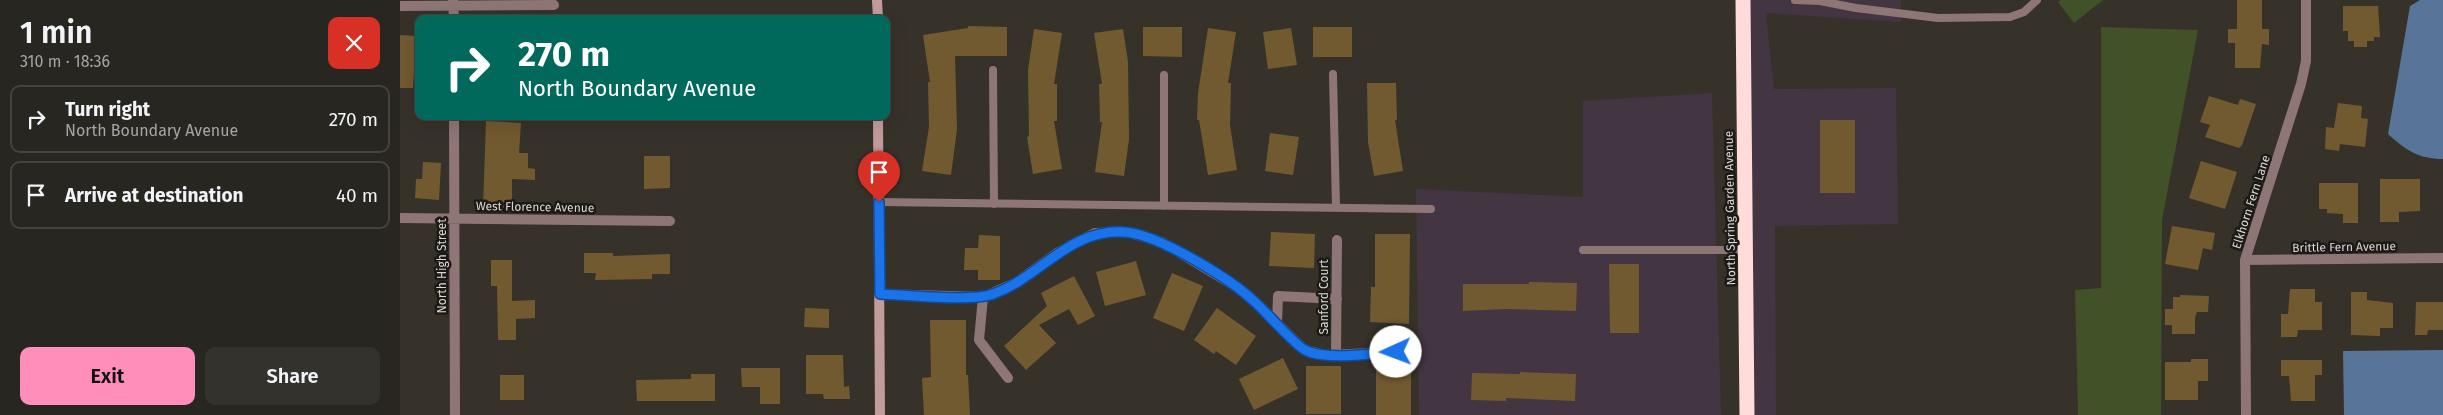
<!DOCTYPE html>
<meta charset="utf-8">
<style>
body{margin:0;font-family:"Fira Sans",sans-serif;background:#34322d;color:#f1f3f6;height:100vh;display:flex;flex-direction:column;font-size:19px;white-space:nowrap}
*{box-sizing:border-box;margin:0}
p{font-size:16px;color:#a5a5a5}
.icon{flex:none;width:28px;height:28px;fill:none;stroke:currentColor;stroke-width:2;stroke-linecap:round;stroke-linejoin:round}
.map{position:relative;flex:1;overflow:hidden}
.details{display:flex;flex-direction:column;background:#282620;width:400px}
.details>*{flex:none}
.banner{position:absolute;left:15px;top:15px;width:475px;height:105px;border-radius:10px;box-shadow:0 5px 20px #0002,0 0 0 1px #44433e;background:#00695c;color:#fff;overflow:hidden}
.pin{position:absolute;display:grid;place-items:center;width:42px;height:42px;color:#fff;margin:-51px -21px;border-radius:50% 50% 50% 0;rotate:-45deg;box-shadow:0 0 5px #0007}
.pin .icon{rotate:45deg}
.me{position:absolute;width:55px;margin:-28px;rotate:268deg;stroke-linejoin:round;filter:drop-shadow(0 0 4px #0008)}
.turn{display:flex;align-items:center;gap:18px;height:105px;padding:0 20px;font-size:22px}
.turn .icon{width:65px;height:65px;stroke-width:2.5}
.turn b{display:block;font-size:35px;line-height:42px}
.round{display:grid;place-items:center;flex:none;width:52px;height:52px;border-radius:10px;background:#34322d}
.overview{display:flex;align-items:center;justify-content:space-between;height:85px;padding:0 20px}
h1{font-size:30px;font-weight:600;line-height:38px}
.primary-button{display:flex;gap:10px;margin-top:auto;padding:10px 20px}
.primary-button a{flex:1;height:58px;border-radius:10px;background:#ff8eba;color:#111;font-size:20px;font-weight:600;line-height:58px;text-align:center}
.primary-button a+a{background:#34322d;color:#f1f3f6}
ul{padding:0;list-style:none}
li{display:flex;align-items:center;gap:15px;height:68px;margin:0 10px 8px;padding:0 10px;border:2px solid #44433e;border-radius:10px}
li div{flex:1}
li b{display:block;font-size:19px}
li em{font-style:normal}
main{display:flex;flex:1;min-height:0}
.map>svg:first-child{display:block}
.commercial{fill:#433542}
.green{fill:#415128}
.water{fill:#597499}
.building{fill:#725a30}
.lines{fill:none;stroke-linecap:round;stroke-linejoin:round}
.lane{stroke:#8e7676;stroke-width:8}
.street{stroke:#8e7676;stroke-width:10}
.secondary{stroke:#c29c9b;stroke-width:10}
.highway{stroke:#ffdbda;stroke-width:15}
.route-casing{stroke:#114b97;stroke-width:12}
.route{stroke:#1a73e8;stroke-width:9}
.labels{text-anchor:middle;stroke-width:5;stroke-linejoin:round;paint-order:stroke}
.street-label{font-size:12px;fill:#dbd8d4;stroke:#1c1a17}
</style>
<main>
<section class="details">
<div class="overview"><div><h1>1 min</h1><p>310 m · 18:36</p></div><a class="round" style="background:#d93025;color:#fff"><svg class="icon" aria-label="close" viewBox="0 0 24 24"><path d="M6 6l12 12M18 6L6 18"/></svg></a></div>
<ul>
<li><svg class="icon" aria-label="right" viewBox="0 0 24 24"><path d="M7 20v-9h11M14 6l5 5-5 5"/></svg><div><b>Turn right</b><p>North Boundary Avenue</p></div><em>270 m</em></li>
<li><svg class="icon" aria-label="arrive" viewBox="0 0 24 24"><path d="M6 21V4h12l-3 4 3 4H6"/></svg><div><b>Arrive at destination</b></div><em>40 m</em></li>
</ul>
<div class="primary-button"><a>Exit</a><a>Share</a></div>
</section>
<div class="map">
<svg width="2043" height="415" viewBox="0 0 2043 415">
<rect width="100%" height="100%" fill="#36322a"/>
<path class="commercial" d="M1350,0H1501V22L1366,13L1374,89L1496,88L1498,224L1375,226L1376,415H1354Z
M1312,93L1321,415H1019L1016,189L1183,197V101Z"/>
<path class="green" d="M1661,0H1703L1674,23L1658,2Z
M1701,27L1798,30L1762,220L1761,415H1678L1675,290L1701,288Z"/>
<path class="water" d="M2020,0H2043V159C2018,159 2006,150 1988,134L2010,6Z
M2043,350V415H1944L1943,351Z"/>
<path class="building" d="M1837,0H1862V29H1869V45L1862,44L1860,68H1835V43H1828V29H1837Z
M1943,6H1978L1980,37H1974V41H1967V47H1954V41H1948V31H1943Z
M568,26L607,27V56H555L557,129L551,175L522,171L529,127L528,82H530L523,35L568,28Z
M743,27H782V57L743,56Z
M913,27H952V57H913Z
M808,28L836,32L828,83H831L830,125L837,170L808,175L799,120H797L798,93Z
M891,28L897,65L868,69L863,32Z
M634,29L662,33L654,84H657V121H654L662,169L633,174L627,137L629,136L628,70Z
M723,29L728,62L729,139L724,176L695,172L702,122H700L699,84H702L694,33Z
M0,35L19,36V55H16V69H14L13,88H0Z
M967,83H996L997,120H995L1003,171L974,176L968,142Z
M1809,96L1838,105L1840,99L1856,104L1842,145L1839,148L1805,137L1810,125L1800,122Z
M1938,103L1962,106L1961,118L1968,119L1965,147L1940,144L1939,151L1925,149L1926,127L1934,128Z
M1420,120H1455V193H1420Z
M86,121L121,123L119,153H128V168L135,169V180L112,179V208H83Z
M870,133L899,137L893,175L865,171Z
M244,156H270V188L244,189Z
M1801,161L1837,172L1825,209L1789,198Z
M23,162L41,163L39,200L15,198L16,179H22Z
M1980,179H2020V211L1999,212V222H1980Z
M1919,183H1958V223H1943V214L1927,213V209H1919Z
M1772,226L1815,233L1812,250L1803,248L1798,270L1765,264Z
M871,232L915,234L914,268L869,266Z
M975,234H1010L1009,324L970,322L971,287H975Z
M579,235L600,236V280H578V270H564L565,248H578Z
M184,253H213V256L270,254V274H252V279L195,280L196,273H184Z
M91,260H112V301L135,300V318L116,319V340H98L97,286H91Z
M736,261L746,295L705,306L696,272Z
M1209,264H1239V333H1210Z
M772,273L803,286L784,331L753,318Z
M674,276L695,316L678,325L669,309L639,325L656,343L626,370L604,346L647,306L641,293Z
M1129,282L1177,283L1176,311L1105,309L1063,311V284H1129Z
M1890,289H1915V302H1922V330H1898L1897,337H1881V314H1888Z
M1951,292H1967V300L1993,303V328H1980V336L1951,335Z
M1780,295L1809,296L1808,312H1797L1795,317V334H1772V325H1765V309H1773V297H1780Z
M2016,302H2043V330H2028L2027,335H2015Z
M405,308L429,309V328L404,327Z
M817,308L856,336L836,365L816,351L814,354L794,340Z
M530,320H566V375H568L570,415H524L522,378L531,377Z
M406,355H443L444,387L449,386L450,399H424L423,394H406Z
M883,358L898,389L854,410L839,379Z
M1791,359H1808V381H1798V400H1765V362H1791Z
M1881,360H1922V375H1915V401H1891L1889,376H1881Z
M906,366H941V414H906Z
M976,367H1011V415H976Z
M341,368H380V404H360V387H342Z
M1120,372L1176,374L1175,401L1106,398V401L1071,400L1072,373L1120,374Z
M291,374H315V401H237L236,380L291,379Z
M100,375H124V400H100Z"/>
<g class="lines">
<path class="lane" d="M1395,0L1420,1L1456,8L1538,18L1610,17L1624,12L1637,0
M593,70L594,204
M933,74L936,208
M764,75V206
M479,202L1031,209
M1183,250H1346"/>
<path class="street" d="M53,1L54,19
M0,6L154,5
M54,116L55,415
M0,218L270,221
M1845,260L2043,258
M479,294L583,297L617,282L657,253L695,233L726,232L762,242L843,291L905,350L926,355L996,352
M583,297L579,340L608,378
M877,323L878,296L937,299
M936,355L937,240
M1846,415L1845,260L1901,84L1906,61V0"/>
<path class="secondary" d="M477,0L478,19
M478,116L480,415"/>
<path class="highway" d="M1343,0L1347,415"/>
</g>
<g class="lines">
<defs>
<path id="route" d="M479,202L480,294C506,295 571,302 593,294C641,277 668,229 724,232C758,234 831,279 856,303C867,313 895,345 905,350C925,361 973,353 996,352"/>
</defs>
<use href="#route" class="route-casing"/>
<use href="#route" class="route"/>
</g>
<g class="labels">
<g class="street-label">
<text transform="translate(1851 202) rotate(-72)" y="4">Elkhorn Fern Lane</text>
<text transform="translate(135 207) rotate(1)" y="4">West Florence Avenue</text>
<text transform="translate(1330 208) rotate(-91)" y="4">North Spring Garden Avenue</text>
<text transform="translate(1944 247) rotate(-1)" y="4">Brittle Fern Avenue</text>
<text transform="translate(42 266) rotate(-90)" y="4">North High Street</text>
<text transform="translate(924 297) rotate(-90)" y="4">Sanford Court</text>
</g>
</g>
</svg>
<div class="pin" style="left:479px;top:202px;background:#d93025"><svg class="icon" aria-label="arrive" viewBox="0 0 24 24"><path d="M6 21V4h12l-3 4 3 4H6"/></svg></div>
<svg class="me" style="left:996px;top:352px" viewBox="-20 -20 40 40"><circle r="19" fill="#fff"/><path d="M0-13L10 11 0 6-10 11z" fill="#1a73e8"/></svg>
<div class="banner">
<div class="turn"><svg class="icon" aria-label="right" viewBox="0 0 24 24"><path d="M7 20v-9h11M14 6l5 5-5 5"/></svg><div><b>270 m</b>North Boundary Avenue</div></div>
</div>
</div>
</main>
